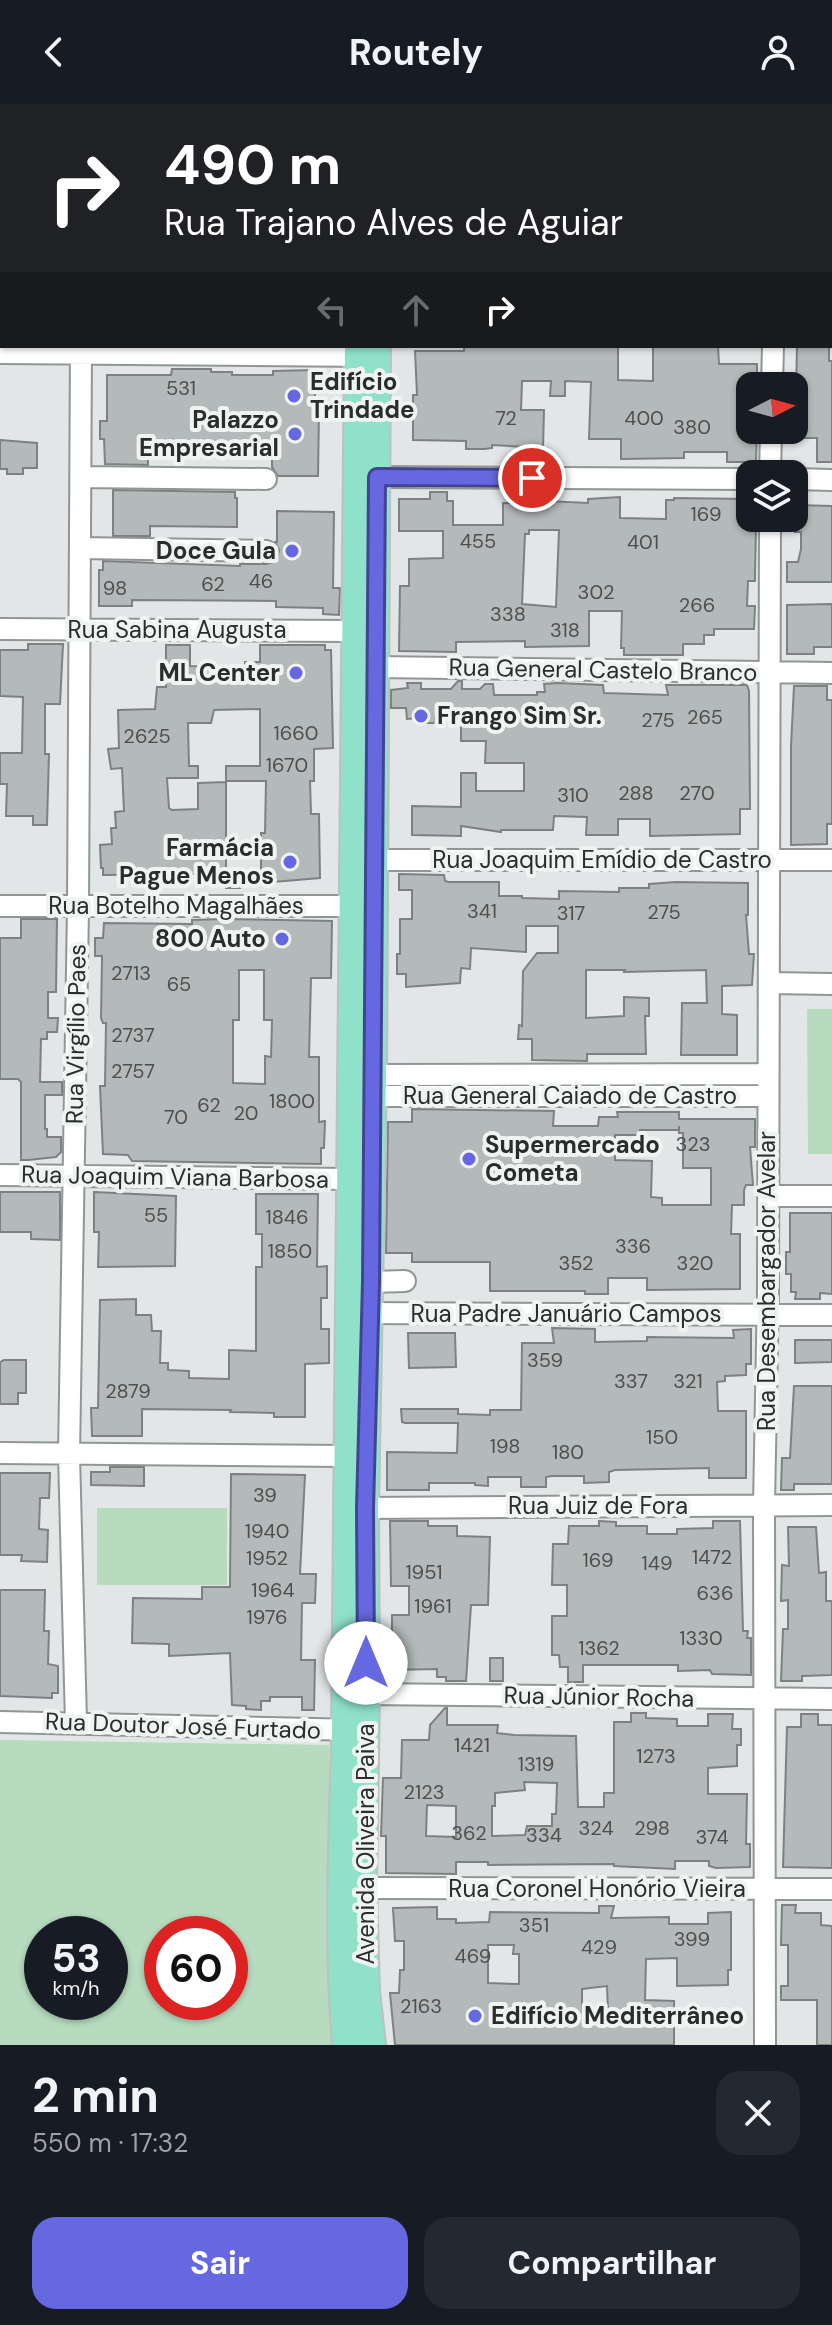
<!DOCTYPE html>
<html lang="pt">
<meta charset="utf-8">
<style>
body{margin:0;font-family:"DM Sans",sans-serif;background:#242831;color:#f1f3f6;height:100vh;display:flex;flex-direction:column;font-size:30px;white-space:nowrap}
*{box-sizing:border-box;margin:0}
p{font-size:26px;color:#9ea1a6}
.icon{flex:none;width:44px;height:44px;fill:none;stroke:currentColor;stroke-width:2;stroke-linecap:round;stroke-linejoin:round}
.map{position:relative;height:1941px;overflow:hidden}
.panel{display:flex;flex-direction:column;background:#171b24;flex:1}
.panel>*{flex:none}
.guide{position:absolute;left:0px;top:0px;width:832px;height:244px;box-shadow:0 2px 6px #0004;background:#202124;color:#fff;overflow:hidden}
.needle{width:52px;rotate:84deg}
.buttons{position:absolute;left:736px;top:268px;display:grid;gap:16px}
.buttons a{display:grid;place-items:center;width:72px;height:72px;border-radius:16px;background:#171b24;box-shadow:0 2px 6px #0004;font-size:40px}
.speed{position:absolute;left:24px;top:1812px;display:flex;gap:16px;font-size:40px;font-weight:700;text-align:center}
.speed>*{display:grid;place-content:center;width:104px;height:104px;border-radius:50%;background:#171b24;box-shadow:0 2px 6px #0004;line-height:1}
.speed small{font-size:20px;font-weight:400}
.speed .limit{border:12px solid #d22;background:#fff;color:#111}
.pin{position:absolute;display:grid;place-items:center;width:68px;height:68px;color:#fff;margin:-34px;border:4px solid #fff;border-radius:50%;box-shadow:0 2px 8px #0007}
.me{position:absolute;width:88px;margin:-44px;rotate:0deg;stroke-linejoin:round;filter:drop-shadow(0 0 6px #0008)}
.turn{display:flex;align-items:center;gap:28px;height:168px;padding:0 32px;font-size:36px}
.turn .icon{width:104px;height:104px;stroke-width:2.5}
.turn b{display:block;font-size:56px;line-height:68px}
.lanes{display:flex;align-items:center;height:76px;padding:0 32px;background:#0003;justify-content:center;gap:40px;direction:ltr}
.lanes .off{opacity:.35}
.round{display:grid;place-items:center;flex:none;width:84px;height:84px;border-radius:24px;background:#242831}
.head{display:flex;align-items:center;justify-content:space-between;height:136px;padding:0 32px}
h1{font-size:48px;font-weight:700;line-height:60px}
.cta{display:flex;gap:16px;margin-top:auto;padding:16px 32px}
.cta a{flex:1;height:92px;border-radius:24px;background:#6668e1;color:#fff;font-size:32px;font-weight:700;line-height:92px;text-align:center}
.cta a+a{background:#242831;color:#f1f3f6}
header{display:flex;justify-content:space-between;align-items:center;height:104px;padding:0 32px;background:#171b24;font-size:36px;font-weight:700}
.map>svg:first-child{display:block}
.green{fill:#b7dbbf;fill-rule:evenodd}
.building{fill:#b4b9b9;stroke:#7d8182;stroke-width:2;fill-rule:evenodd}
.lines{fill:none;stroke-linecap:round;stroke-linejoin:round}
.minor-casing{stroke:#919695;stroke-width:24}
.major-casing{stroke:#bfc0c0;stroke-width:30}
.minor{stroke:#fff;stroke-width:20}
.major{stroke:#8fe1ca;stroke-width:26}
.route-casing{stroke:#424492;stroke-width:20}
.route{stroke:#6668e1;stroke-width:14}
.poi-dot{fill:#6668e1;stroke:#eff4f3;stroke-width:3}
.labels{text-anchor:middle;stroke-width:8;stroke-linejoin:round;paint-order:stroke}
.number-label{font-size:20px;fill:#4d4f4f}
.poi-label{font-size:24px;font-weight:bold;fill:#2b2c2c;stroke:#eff4f3;text-anchor:end}
.street-label{font-size:24px;fill:#2b2c2c;stroke:#eff4f3}
</style>
<header><svg class="icon" aria-label="back" viewBox="0 0 24 24"><path d="M15 5l-7 7 7 7"/></svg>Routely<svg class="icon" aria-label="person" viewBox="0 0 24 24"><circle cx="12" cy="8" r="4"/><path d="M4 21q1-7 8-7t8 7"/></svg></header>
<div class="map">
<svg width="832" height="1941" viewBox="0 0 832 1941">
<rect width="100%" height="100%" fill="#e2e6e6"/>
<path class="green" d="M807,905H832V1050H808Z
M97,1404H227V1481H97Z
M0,1636L329,1641V1810L337,1941H0ZM42,1830H110V1898H42ZM162,1830H230V1898H162Z"/>
<path class="building" d="M464,242H618V276L653,277V242H718L719,260H757V282H750V326H757L756,358H727V348H684V354L621,355V335H589L591,278L565,277V292H550L551,277H522L521,306H544L543,344L492,341V344L485,345H466V337L413,336V291H417L415,247H464Z
M797,242H829V257H832V358H817V334H795Z
M172,265H211V268H232V271H273V267L315,266V306H319L318,372H278L272,363V351L156,349V355H148V361L105,360L104,335H100V317H107V271H171Z
M0,336L37,339V364H23V370H7V365H0Z
M113,386L235,388V394H237V423L150,422V432H113Z
M430,388H447V397H453V421H503V399H525V396L588,399V395L620,393V414L666,415V396H674V394L750,395V414H754V423H756L755,470V477H748L747,502H755L754,525H714V531H704V540H683V551H624V544H621L622,507H589V542L525,543V537L456,538V548L399,547L400,482H409V455L443,454V427H399V395H430ZM529,426H559L556,503L522,500L525,430H529Z
M796,401L832,402V478H787V458H798L801,445V428H795Z
M277,407L334,408L333,484H340L339,511L323,510V504L276,503V497L132,496V502H99V466H103V457L240,462V460H266L277,457L279,446L275,438H277Z
M832,500V543H814V550H787V501Z
M28,540H63L60,600H45V650H49L47,721H33V712H6L7,680H0V649H22L23,593L0,592V546H28Z
M166,541H190V562L217,563H245V558H260V541H325V546H331L333,644L314,645V677H310L311,710H319L320,774L261,779V729H265L266,677H226V662H260V605L214,606L211,619H188L189,662H198V674H167L169,704L172,706L198,705V679L226,678V770L240,769V784H226V776H211V770L103,771V764H101L100,741L112,740L111,724H116L115,708L124,707L122,664L111,665L108,645L119,644L118,606L155,605L157,583H166Z
M458,577H462V585H480L485,580H493L494,591H537V588H545L544,580L557,579L603,581L604,589L668,591L666,581H747L749,587L750,705H740V730L650,732V715H618V731H586L587,713L554,712L553,726H501V728L461,722V732L412,731V702L461,703V669H476V687H524V659H485L486,637H461V612H435V619H417V614L407,615L406,604H391V586L408,584L407,579H421V585H451Z
M794,582H827V596H832V720H827V740L791,741V642Z
M399,770L444,771L445,777L449,778H499V792H522V794L559,795V787L619,788V784H649V780L676,778L748,779V811H746L749,850H754L752,881L722,882V910L737,911V951H681L682,899H707L706,866L624,868L625,866H586V914L624,912V893L649,894V912H645L646,950H587V957L532,956V935H518L519,921L522,922L523,867L537,849H558V822H526V848L471,844L470,865L461,864L460,879L406,883V870H397V850H400V815H412V786H399Z
M21,815H57L56,888H48V914H58L57,928H47V935H41L40,978H62V991H45V1025H47V1033H61V1048L56,1053L28,1056H21V978L18,975H0V834H21Z
M225,815L332,817L331,874H311L309,953H319V1018L325,1017L324,1044H321V1060L132,1057L128,1051L103,1050L100,982H105L106,919H103L101,914L102,856V852H95V834H103L104,819L192,820V816ZM239,866H264V916H272L271,953L265,952V980L233,979V916H239Z
M412,1005L554,1007L553,1022H598L599,1013H618L617,1008H679V1015H755V1043H750L753,1081H746L744,1086V1101H732L731,1130H740V1185L647,1186V1174H608V1190H585V1187H490V1158H412V1149H386L388,1018H412ZM679,1022V1029H683V1064H711V1101H662V1094L651,1093L652,1057L615,1056V1031H640V1026H679Z
M0,1088H60V1136L31,1135V1128H0Z
M94,1088L176,1092L175,1162L98,1163L99,1128H94Z
M256,1090H318L317,1163L327,1162V1194H321V1225H329V1259L305,1260V1313H274V1309L230,1308L231,1306L142,1305V1332H92L91,1304H98L100,1196L136,1195V1211H151L152,1227H161L160,1259H168V1266L189,1267V1274L229,1275V1246L256,1247V1163H262V1130H256Z
M790,1109H832V1190L820,1189V1195H795L796,1188H791V1170H786V1148H790Z
M552,1224L595,1225V1238L647,1237V1233L734,1234L733,1226L751,1225V1260H746V1271L725,1272V1277L717,1278L718,1307H746V1374H709V1364L615,1366L609,1368V1378L584,1379V1372H552L546,1373V1383H521V1373H488V1382L475,1381V1379H429V1386H387V1348L457,1349L458,1319H405L402,1318L401,1305H458V1310L490,1311V1306H521L522,1239H554Z
M408,1229H455L456,1263L409,1264Z
M795,1236H832V1258L795,1259Z
M4,1256H26V1289H18V1300H0V1258Z
M794,1282H832V1380H794V1386H781L782,1354H790Z
M110,1363H144V1382L91,1381V1368H110Z
M0,1369H50L49,1394H40L39,1425L48,1426L47,1458L21,1457L22,1451H0Z
M231,1370L305,1371L300,1470H316L315,1499H302L301,1556H315L314,1606H302V1593H270V1597H261V1606L246,1605V1602L232,1601L230,1549L169,1552V1540L132,1539L133,1494L202,1495V1483H230Z
M390,1417H428V1422H457V1432L490,1433L488,1501H471L466,1577H446V1573H437V1565L392,1566V1511H409V1482H391Z
M599,1417L616,1418V1422H647V1430H677V1425L713,1424V1417H740L743,1527H748L747,1534H751V1571L712,1570L710,1566L678,1567V1561H583V1578H568V1563H560L559,1551H552V1512H567V1481H552L553,1440H568L569,1422H599Z
M788,1423H816L819,1469L826,1468V1497H832V1571L802,1572V1577H781L783,1525H788V1496L781,1497L782,1461L789,1462Z
M0,1486H45L44,1527H49L48,1560L58,1562V1589H52V1594L0,1592Z
M490,1554H503V1577H490Z
M445,1604H447V1621H498L497,1629L514,1631L576,1632L578,1703H604V1689H614V1618H631V1609H646V1614L677,1615V1622H708V1610H733L732,1625H741V1641H737V1662L708,1664V1690H747L746,1740H750V1763L716,1764L709,1762V1757H675V1765L614,1762V1760L488,1761V1758H456V1770L386,1769V1732H381L383,1674H401L402,1636H429L430,1621ZM524,1678L557,1679L556,1710H552V1722H527L525,1731L492,1732V1702H495V1689L525,1686ZM427,1701L456,1702V1733L426,1732Z
M801,1610H818V1621H832V1764L783,1763L787,1623H801Z
M782,1801H796L795,1809H821V1821L832,1822V1941H817V1896H781V1882H788V1841H781Z
M599,1802H614L611,1814L669,1813V1820H708V1809L731,1808V1866H728V1881L677,1882V1854L646,1855L645,1896L674,1897V1941H395L390,1889H399L400,1866H404V1837H395L393,1804L437,1803V1815H456V1819L489,1818L490,1808L599,1809ZM488,1841H514L513,1850H519V1880L488,1879ZM607,1882L608,1908H582V1885Z"/>
<g class="lines">
<defs>
<path id="minor" d="M197,0V2
M82,2V0
M775,2V0
M830,183H832
M0,249L372,252
M772,282L773,242
M770,370L771,326
M82,373L266,375
M377,373L750,375
M794,375L832,376
M81,444L266,447
M0,525L355,527
M375,563L832,569
M372,756H832
M0,802H353
M769,879L832,880
M373,971L768,970
M373,992H768
M0,1071L350,1075
M769,1092H832
M371,1178L405,1177
M356,1209L832,1211
M0,1349L346,1352
M365,1404L832,1401
M366,1590L832,1595
M0,1618L360,1626
M76,1618L69,1351L78,804L81,242
M363,1784L832,1785
M765,1941L764,1401L768,1187L770,414"/>
<path id="major" d="M362,2V0
M381,2V0
M346,1941C337,1836 343,1731 345,1626L358,242
M372,1941L366,1887L363,1784L366,1590L365,1404L373,971L377,242"/>
</defs>
<use href="#minor" class="minor-casing"/>
<use href="#major" class="major-casing"/>
<use href="#minor" class="minor"/>
<use href="#major" class="major"/>
</g>
<g class="lines">
<defs>
<path id="route" d="M366,1559L365,1404L371,1178L377,373L532,374"/>
</defs>
<use href="#route" class="route-casing"/>
<use href="#route" class="route"/>
</g>
<g class="poi-dot">
<circle cx="294" cy="292" r="8"/>
<circle cx="295" cy="330" r="8"/>
<circle cx="292" cy="447" r="8"/>
<circle cx="296" cy="569" r="8"/>
<circle cx="421" cy="612" r="8"/>
<circle cx="290" cy="758" r="8"/>
<circle cx="282" cy="835" r="8"/>
<circle cx="469" cy="1055" r="8"/>
<circle cx="475" cy="1912" r="8"/>
</g>
<g class="labels">
<g class="number-label">
<text x="181" y="291">531</text>
<text x="506" y="321">72</text>
<text x="644" y="321">400</text>
<text x="692" y="330">380</text>
<text x="706" y="417">169</text>
<text x="478" y="444">455</text>
<text x="643" y="445">401</text>
<text x="261" y="484">46</text>
<text x="213" y="487">62</text>
<text x="115" y="491">98</text>
<text x="596" y="495">302</text>
<text x="697" y="508">266</text>
<text x="508" y="517">338</text>
<text x="565" y="533">318</text>
<text x="705" y="620">265</text>
<text x="658" y="623">275</text>
<text x="296" y="636">1660</text>
<text x="147" y="639">2625</text>
<text x="287" y="668">1670</text>
<text x="636" y="696">288</text>
<text x="697" y="696">270</text>
<text x="573" y="698">310</text>
<text x="482" y="814">341</text>
<text x="664" y="815">275</text>
<text x="571" y="816">317</text>
<text x="131" y="876">2713</text>
<text x="179" y="887">65</text>
<text x="133" y="938">2737</text>
<text x="133" y="974">2757</text>
<text x="292" y="1004">1800</text>
<text x="209" y="1008">62</text>
<text x="246" y="1016">20</text>
<text x="176" y="1020">70</text>
<text x="693" y="1047">323</text>
<text x="156" y="1118">55</text>
<text x="287" y="1120">1846</text>
<text x="633" y="1149">336</text>
<text x="290" y="1154">1850</text>
<text x="576" y="1166">352</text>
<text x="695" y="1166">320</text>
<text x="545" y="1263">359</text>
<text x="631" y="1284">337</text>
<text x="688" y="1284">321</text>
<text x="128" y="1294">2879</text>
<text x="662" y="1340">150</text>
<text x="505" y="1349">198</text>
<text x="568" y="1355">180</text>
<text x="265" y="1398">39</text>
<text x="267" y="1434">1940</text>
<text x="712" y="1460">1472</text>
<text x="267" y="1461">1952</text>
<text x="598" y="1463">169</text>
<text x="657" y="1466">149</text>
<text x="424" y="1475">1951</text>
<text x="273" y="1493">1964</text>
<text x="715" y="1496">636</text>
<text x="433" y="1509">1961</text>
<text x="267" y="1520">1976</text>
<text x="701" y="1541">1330</text>
<text x="599" y="1551">1362</text>
<text x="472" y="1648">1421</text>
<text x="656" y="1659">1273</text>
<text x="536" y="1667">1319</text>
<text x="424" y="1695">2123</text>
<text x="596" y="1731">324</text>
<text x="652" y="1731">298</text>
<text x="469" y="1736">362</text>
<text x="544" y="1738">334</text>
<text x="712" y="1740">374</text>
<text x="534" y="1828">351</text>
<text x="692" y="1842">399</text>
<text x="599" y="1850">429</text>
<text x="473" y="1859">469</text>
<text x="421" y="1909">2163</text>
</g>
<g class="poi-label">
<text x="310" y="286" text-anchor="start">Edifício<tspan x="310" dy="28">Trindade</tspan></text>
<text x="279" y="324">Palazzo<tspan x="279" dy="28">Empresarial</tspan></text>
<text x="276" y="455">Doce Gula</text>
<text x="280" y="577">ML Center</text>
<text x="437" y="620" text-anchor="start">Frango Sim Sr.</text>
<text x="274" y="752">Farmácia<tspan x="274" dy="28">Pague Menos</tspan></text>
<text x="266" y="843">800 Auto</text>
<text x="485" y="1049" text-anchor="start">Supermercado<tspan x="485" dy="28">Cometa</tspan></text>
<text x="491" y="1920" text-anchor="start">Edifício Mediterrâneo</text>
</g>
<g class="street-label">
<text x="177" y="534">Rua Sabina Augusta</text>
<text transform="translate(603 566) rotate(1)" y="8">Rua General Castelo Branco</text>
<text x="602" y="764">Rua Joaquim Emídio de Castro</text>
<text x="176" y="810">Rua Botelho Magalhães</text>
<text transform="translate(76 930) rotate(-89)" y="8">Rua Virgílio Paes</text>
<text x="570" y="1000">Rua General Caiado de Castro</text>
<text transform="translate(175 1073) rotate(1)" y="8">Rua Joaquim Viana Barbosa</text>
<text transform="translate(767 1177) rotate(-90)" y="8">Rua Desembargador Avelar</text>
<text x="566" y="1218">Rua Padre Januário Campos</text>
<text x="598" y="1410">Rua Juiz de Fora</text>
<text transform="translate(599 1593) rotate(1)" y="8">Rua Júnior Rocha</text>
<text transform="translate(183 1622) rotate(2)" y="8">Rua Doutor José Furtado</text>
<text transform="translate(366 1740) rotate(-90)" y="8">Avenida Oliveira Paiva</text>
<text x="597" y="1793">Rua Coronel Honório Vieira</text>
</g>
</g>
</svg>
<div class="buttons">
<a><svg class="needle" viewBox="-14 -14 28 28"><path d="M0-13l5 13h-10z" fill="#e53935"/><path d="M0 13l5-13h-10z" fill="#9ea1a6"/></svg></a>
<a><svg class="icon" aria-label="layers" viewBox="0 0 24 24"><path d="M12 4l9 5-9 5-9-5zM3 14l9 5 9-5"/></svg></a>
</div>
<div class="speed"><div>53<small>km/h</small></div><div class="limit">60</div></div>
<div class="pin" style="left:532px;top:374px;background:#d93025"><svg class="icon" aria-label="arrive" viewBox="0 0 24 24"><path d="M6 21V4h12l-3 4 3 4H6"/></svg></div>
<svg class="me" style="left:366px;top:1559px" viewBox="-20 -20 40 40"><circle r="19" fill="#fff"/><path d="M0-13L10 11 0 6-10 11z" fill="#6668e1"/></svg>
<div class="guide">
<div class="turn"><svg class="icon" aria-label="right" viewBox="0 0 24 24"><path d="M7 20v-9h11M14 6l5 5-5 5"/></svg><div><b>490 m</b>Rua Trajano Alves de Aguiar</div></div>
<div class="lanes"><svg class="icon off" aria-label="left" viewBox="0 0 24 24"><path d="M17 20v-9H6M10 6l-5 5 5 5"/></svg><svg class="icon off" aria-label="ahead" viewBox="0 0 24 24"><path d="M12 20V5M6 11l6-6 6 6"/></svg><svg class="icon" aria-label="right" viewBox="0 0 24 24"><path d="M7 20v-9h11M14 6l5 5-5 5"/></svg></div>
</div>
</div>
<section class="panel">
<div class="head"><div><h1>2 min</h1><p>550 m · 17:32</p></div><a class="round"><svg class="icon" aria-label="close" viewBox="0 0 24 24"><path d="M6 6l12 12M18 6L6 18"/></svg></a></div>
<div class="cta"><a>Sair</a><a>Compartilhar</a></div>
</section>
